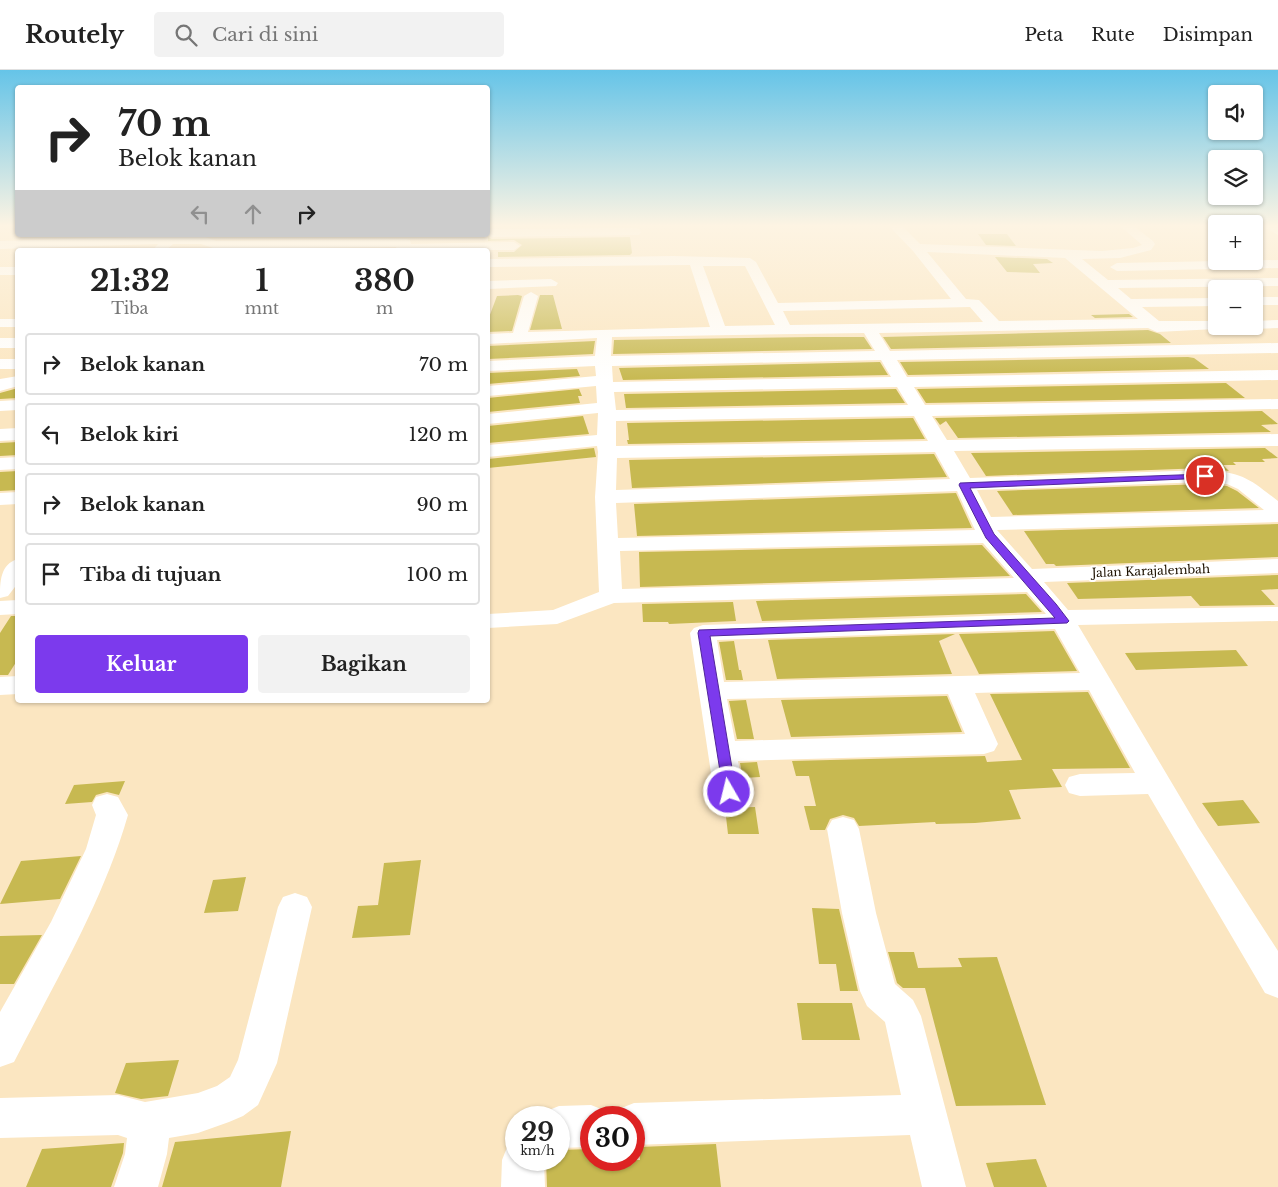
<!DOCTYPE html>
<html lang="id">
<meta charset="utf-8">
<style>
body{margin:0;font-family:"Libre Baskerville",serif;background:#f2f2f2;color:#222;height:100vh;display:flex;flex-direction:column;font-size:19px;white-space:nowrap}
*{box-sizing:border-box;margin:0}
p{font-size:16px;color:#767676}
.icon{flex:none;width:28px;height:28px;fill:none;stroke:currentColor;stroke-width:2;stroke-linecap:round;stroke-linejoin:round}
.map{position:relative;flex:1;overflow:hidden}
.side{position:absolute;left:15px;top:178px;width:475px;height:455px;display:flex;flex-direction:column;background:#fff;border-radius:5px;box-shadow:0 1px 4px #0004}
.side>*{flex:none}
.top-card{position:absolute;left:15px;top:15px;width:475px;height:152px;border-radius:5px;box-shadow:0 1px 4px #0004;background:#fff;color:#222;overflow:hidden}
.controls{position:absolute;left:1208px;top:15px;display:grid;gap:10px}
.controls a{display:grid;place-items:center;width:55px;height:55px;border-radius:5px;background:#fff;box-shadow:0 1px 4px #0004;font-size:25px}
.speed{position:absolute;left:505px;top:1036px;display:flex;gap:10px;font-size:25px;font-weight:700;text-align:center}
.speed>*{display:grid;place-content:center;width:65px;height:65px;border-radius:50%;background:#fff;box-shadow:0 1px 4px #0004;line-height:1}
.speed small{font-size:12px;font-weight:400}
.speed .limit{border:8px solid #d22;background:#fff;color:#111}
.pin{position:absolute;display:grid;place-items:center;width:42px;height:42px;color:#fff;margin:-21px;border:2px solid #fff;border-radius:50%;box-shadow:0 1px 5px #0007}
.me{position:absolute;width:55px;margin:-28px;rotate:352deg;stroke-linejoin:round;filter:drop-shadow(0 0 4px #0008)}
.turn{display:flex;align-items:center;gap:18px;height:105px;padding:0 20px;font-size:22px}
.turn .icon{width:65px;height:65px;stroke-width:2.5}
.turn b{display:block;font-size:35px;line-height:42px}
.lanes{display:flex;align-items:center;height:48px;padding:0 20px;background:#0003;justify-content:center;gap:25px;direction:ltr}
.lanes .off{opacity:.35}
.eta{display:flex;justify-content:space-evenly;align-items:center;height:85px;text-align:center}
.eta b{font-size:30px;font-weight:800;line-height:35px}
.primary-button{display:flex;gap:10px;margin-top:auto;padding:10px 20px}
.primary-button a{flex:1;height:58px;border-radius:5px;background:#7c3aed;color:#fff;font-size:20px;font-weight:800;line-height:58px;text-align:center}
.primary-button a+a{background:#f2f2f2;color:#222}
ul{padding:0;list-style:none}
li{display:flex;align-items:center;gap:15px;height:62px;margin:0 10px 8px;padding:0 10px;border:2px solid #e0e0e0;border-radius:5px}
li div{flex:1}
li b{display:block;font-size:19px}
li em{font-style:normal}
header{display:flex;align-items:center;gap:30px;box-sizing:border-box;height:70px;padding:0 25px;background:#fff;border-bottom:1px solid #e0e0e0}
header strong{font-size:24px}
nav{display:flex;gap:28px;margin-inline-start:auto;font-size:18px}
.search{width:350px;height:45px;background:#f2f2f2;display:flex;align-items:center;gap:12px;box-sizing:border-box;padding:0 18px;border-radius:5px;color:#767676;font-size:19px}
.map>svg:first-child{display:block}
.building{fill:#c7b951}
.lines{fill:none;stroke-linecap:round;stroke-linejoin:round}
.minor{fill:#fff;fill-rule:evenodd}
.route{fill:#7c3aed;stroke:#51269a}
.labels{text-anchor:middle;stroke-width:4;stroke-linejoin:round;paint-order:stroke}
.street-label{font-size:12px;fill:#1d1100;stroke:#fff}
</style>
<header>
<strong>Routely</strong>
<div class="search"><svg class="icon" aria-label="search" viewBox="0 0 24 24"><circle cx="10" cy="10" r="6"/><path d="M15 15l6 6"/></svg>Cari di sini</div>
<nav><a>Peta</a><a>Rute</a><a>Disimpan</a></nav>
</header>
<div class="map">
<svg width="1278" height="1117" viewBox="0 0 1278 1117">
<rect width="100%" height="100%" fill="#fbe6c1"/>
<path class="building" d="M978,164H1007L1016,176L986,175Z
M488,167L492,169L630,167L632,183L630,185L498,187V182H514L522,175L514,170L488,171Z
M995,187L1047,189L1053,193L1033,194L1040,203L1007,202Z
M518,225L522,226L512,261L488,262V250L497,226Z
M540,225H553L562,259L530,260Z
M1129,244L1133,247L1095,248L1091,245Z
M1148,260L1160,264L1171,273L891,279L883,267Z
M814,267H864L872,279L613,284L614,270Z
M595,271L593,284L488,289V276Z
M1188,287L1194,288L1209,299L908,305L900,292Z
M880,292L888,305L623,310L619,298Z
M577,299L580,306L488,314V303Z
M1226,313L1245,328L926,333L917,319Z
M18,318V328L0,329V323Z
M579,319L582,326H578L580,333L488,342V328Z
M896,319L905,333L626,338L624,324Z
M1262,341L1278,354L1261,355L1271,362L958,368L946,351L940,355L935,348Z
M583,346L589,364L488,373V356Z
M913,348L925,369L628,374L627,370H629L627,353Z
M18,372V385L0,386V373Z
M594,378L596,387L488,398V389Z
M1265,378L1278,388L1262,389L1265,392H1233L1236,395H1223L1229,401L1205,398L986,406L971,383Z
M934,384L947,407L632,418L629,390Z
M18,401V420L0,421V402Z
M1205,414L1227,416L1237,421L1259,438L1013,445L997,421Z
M956,423L972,458L637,466L634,434Z
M1278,454V487L1056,496L1054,494H1046L1024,461Z
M982,475L1010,506L640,517L639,482Z
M1278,505V519L1261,520L1275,535L1200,536L1191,526L1078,529L1067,513Z
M1026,524L1042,542L762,551L756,531Z
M733,532L736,551L669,554L668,552H643L642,534Z
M11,546H18V589L8,605H0V563Z
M1054,561L1077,601L979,604L959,564Z
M955,564L939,571L952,604L777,609L768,570Z
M734,571L739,600H741L743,610H726L719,572Z
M1236,580L1248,596L1136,600L1125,583Z
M1088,622L1130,698L1052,699L1062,717L1009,720L1021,749L975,753L936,754L935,752L859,756L854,748L843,745L830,749L825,760H810L804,736H816L809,706H796L792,691L985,686L987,692L1022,690L990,624Z
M947,626L962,662L791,667L781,630Z
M746,630L754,669H737L729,631Z
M757,692L760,707L743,708L740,693Z
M125,711L119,725L107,722L96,725L92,732L65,734L74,715Z
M1243,730L1260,753L1218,756L1202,733Z
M755,737L759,764H728L725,738Z
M81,786L60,829L0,834L21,791Z
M421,790L410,865L352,868L358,836L378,835L384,793Z
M246,807L238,841L204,843L213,810Z
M812,838L839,839L858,921H840L836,894H819Z
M42,865L14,914H0V866Z
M888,882H914L918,898L962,897L958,888L997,887L1046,1035L956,1036L925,918H903L897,913Z
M797,933H852L860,970H802Z
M179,990L168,1026L141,1029L115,1023L126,993Z
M291,1061L281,1117H162L175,1072Z
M124,1073L123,1083L111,1117H26L42,1079Z
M716,1074L721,1117H547L546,1090H559V1080L591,1079V1090H640L639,1077Z
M1036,1089L1047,1117H994L986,1093Z"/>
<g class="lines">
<path class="minor" d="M887,154H900L920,174L1102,181L1133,178L1142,175L1118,154H1131L1153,171L1155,174L1151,180L1120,188L1082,189L1108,210L1278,208V216L1118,218L1131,229L1216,228V236L1142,237L1159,251H1216V256H1223L1216,259L1157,262L1148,258L879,263L890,281L1278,273V283L897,290L907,307L1278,300V310L914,317L925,335L1278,329V339L932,346L947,370L1278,364V376L954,381L970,408L1205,400C1244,403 1248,408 1278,431V452L997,460L1032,499L1278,489V503L1044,512L1068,540L1278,537V551L1078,555L1198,757L1278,881V928L1265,923L1148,724L1080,726L1069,723L1065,715L1069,707L1080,704L1135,703L1089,620L975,623L998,674L994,681L984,684L738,691L744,723L740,731L729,734L718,731L714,723L690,563L694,558L703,555L1046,544L1027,522L614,533L557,554L488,558V544L553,540L599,522L595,427L598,382L597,376L488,387V375L597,365L598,343L488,354V344L597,333L596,316L488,326V316L596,306L595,296L488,301V291L595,286L597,268L488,274V264L513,263L524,226L531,222L538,226L528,262L710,257L690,195L488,197V189L673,186L750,188L756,192L778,233L951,229L913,181ZM927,182L1065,188L1138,249L999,251L979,230L966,229ZM703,196H745L775,255L725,256ZM970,237L983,252L790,255L783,241ZM864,263L875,281L611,286L612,267ZM881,290L891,307L613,312L612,296ZM897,317L908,335L616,340L614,322ZM914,346L928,371L616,376V351ZM935,382L950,409L616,420L617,388ZM1205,412L1227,414L1238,419L1264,440L991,447L977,420ZM957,421L975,460L618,468L616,433ZM983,473L1014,508L622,519L620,481ZM1055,559L1080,603L724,612L717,570ZM948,624L965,664L735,671L727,629Z
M1258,154H1273L1278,156V165Z
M635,158L639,159L641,162L639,165L492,167L487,165L488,160L492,159Z
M170,166H203L216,171L406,169L410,170L411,174L514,172L520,176L514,180H397L396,177L216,179L201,174H173L166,180H153L158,174L0,179V171Z
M1278,190V198L1117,201L1110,197L1117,193Z
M0,197H18V205H0Z
M551,209L558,213L556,216L488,219V211Z
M1254,227H1278V235H1254Z
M0,249H18V257H0Z
M1278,250V258L1254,259L1247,256H1254V251Z
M0,268H18V278H0Z
M0,289H18V299H0Z
M18,306V316L0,321V309Z
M18,330V340L0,341V331Z
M18,358V370L0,371V359Z
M18,387V399L0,400V388Z
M18,422V434L0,435V423Z
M18,489V513L8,526L0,528C0,512 0,494 18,489Z
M18,530V544L0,545V531Z
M18,606V624L0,625V607Z
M107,724L118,727L128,745C103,832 55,912 14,992L0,997V942L51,852L86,779L96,745L92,735L96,727Z
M843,747L854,750L859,759L876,843L895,914L913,930L921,946L966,1117H922L910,1065L634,1075V1048H616L619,1039L634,1033L901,1025L885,952L867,936L860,921L842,843L827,759L832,750Z
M295,823L307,827L312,837L277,993L258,1035L243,1046L229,1052L198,1063L169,1068L167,1084L158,1117H114L125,1084L127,1068L118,1065L0,1068V1028L118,1025L145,1032L198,1023L217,1016L230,1007L238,990L278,837L283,827Z
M591,1035L606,1041L608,1048H591V1077L559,1078V1048H542L544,1042L559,1036Z
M516,1072V1090H544L545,1117H501L502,1090L508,1075Z"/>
</g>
<linearGradient id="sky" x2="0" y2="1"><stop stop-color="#65c4e8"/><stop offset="0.5" stop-color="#fdf4e3"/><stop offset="1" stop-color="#fdf4e3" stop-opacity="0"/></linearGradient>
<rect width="1278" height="311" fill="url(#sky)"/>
<path class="route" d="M1205,404H1208V408L970,418L994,464L1056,534L1069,551L1067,553L710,566L736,722L734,726H724L698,563L699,560L1055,548L986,468L959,415L960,413Z"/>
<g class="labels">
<g class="street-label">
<text transform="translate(1151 501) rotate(-2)" y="4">Jalan Karajalembah</text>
</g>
</g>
</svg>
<div class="controls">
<a><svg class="icon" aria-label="sound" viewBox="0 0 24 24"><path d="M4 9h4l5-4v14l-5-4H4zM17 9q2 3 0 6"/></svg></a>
<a><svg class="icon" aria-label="layers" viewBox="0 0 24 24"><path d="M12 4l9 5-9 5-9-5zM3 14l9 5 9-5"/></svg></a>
<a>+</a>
<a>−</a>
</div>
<div class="speed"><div>29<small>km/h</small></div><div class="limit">30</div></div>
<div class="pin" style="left:1205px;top:406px;background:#d93025"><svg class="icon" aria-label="arrive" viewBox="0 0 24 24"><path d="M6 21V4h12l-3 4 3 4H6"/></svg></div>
<svg class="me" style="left:729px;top:722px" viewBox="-20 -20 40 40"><circle r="17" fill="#7c3aed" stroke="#fff" stroke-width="3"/><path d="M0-11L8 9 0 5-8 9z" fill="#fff"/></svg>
<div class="top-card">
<div class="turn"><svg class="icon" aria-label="right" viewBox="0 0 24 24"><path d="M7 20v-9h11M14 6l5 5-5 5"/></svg><div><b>70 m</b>Belok kanan</div></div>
<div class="lanes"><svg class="icon off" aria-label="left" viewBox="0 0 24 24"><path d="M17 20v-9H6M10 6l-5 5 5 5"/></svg><svg class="icon off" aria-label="ahead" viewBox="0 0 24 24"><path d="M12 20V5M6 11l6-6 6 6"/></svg><svg class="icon" aria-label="right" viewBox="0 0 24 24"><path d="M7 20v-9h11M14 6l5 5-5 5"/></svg></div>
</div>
<section class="side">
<div class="eta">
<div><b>21:32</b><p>Tiba</p></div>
<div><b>1</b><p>mnt</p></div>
<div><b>380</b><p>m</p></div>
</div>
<ul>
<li><svg class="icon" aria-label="right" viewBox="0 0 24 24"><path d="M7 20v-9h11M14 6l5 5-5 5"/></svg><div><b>Belok kanan</b></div><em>70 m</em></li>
<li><svg class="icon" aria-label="left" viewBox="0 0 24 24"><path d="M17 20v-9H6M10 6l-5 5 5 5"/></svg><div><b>Belok kiri</b></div><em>120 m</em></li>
<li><svg class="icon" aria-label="right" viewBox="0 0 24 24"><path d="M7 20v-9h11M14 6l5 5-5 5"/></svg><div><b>Belok kanan</b></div><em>90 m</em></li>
<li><svg class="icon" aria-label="arrive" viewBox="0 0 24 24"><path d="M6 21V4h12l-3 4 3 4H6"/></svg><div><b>Tiba di tujuan</b></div><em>100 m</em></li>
</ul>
<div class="primary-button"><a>Keluar</a><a>Bagikan</a></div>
</section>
</div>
